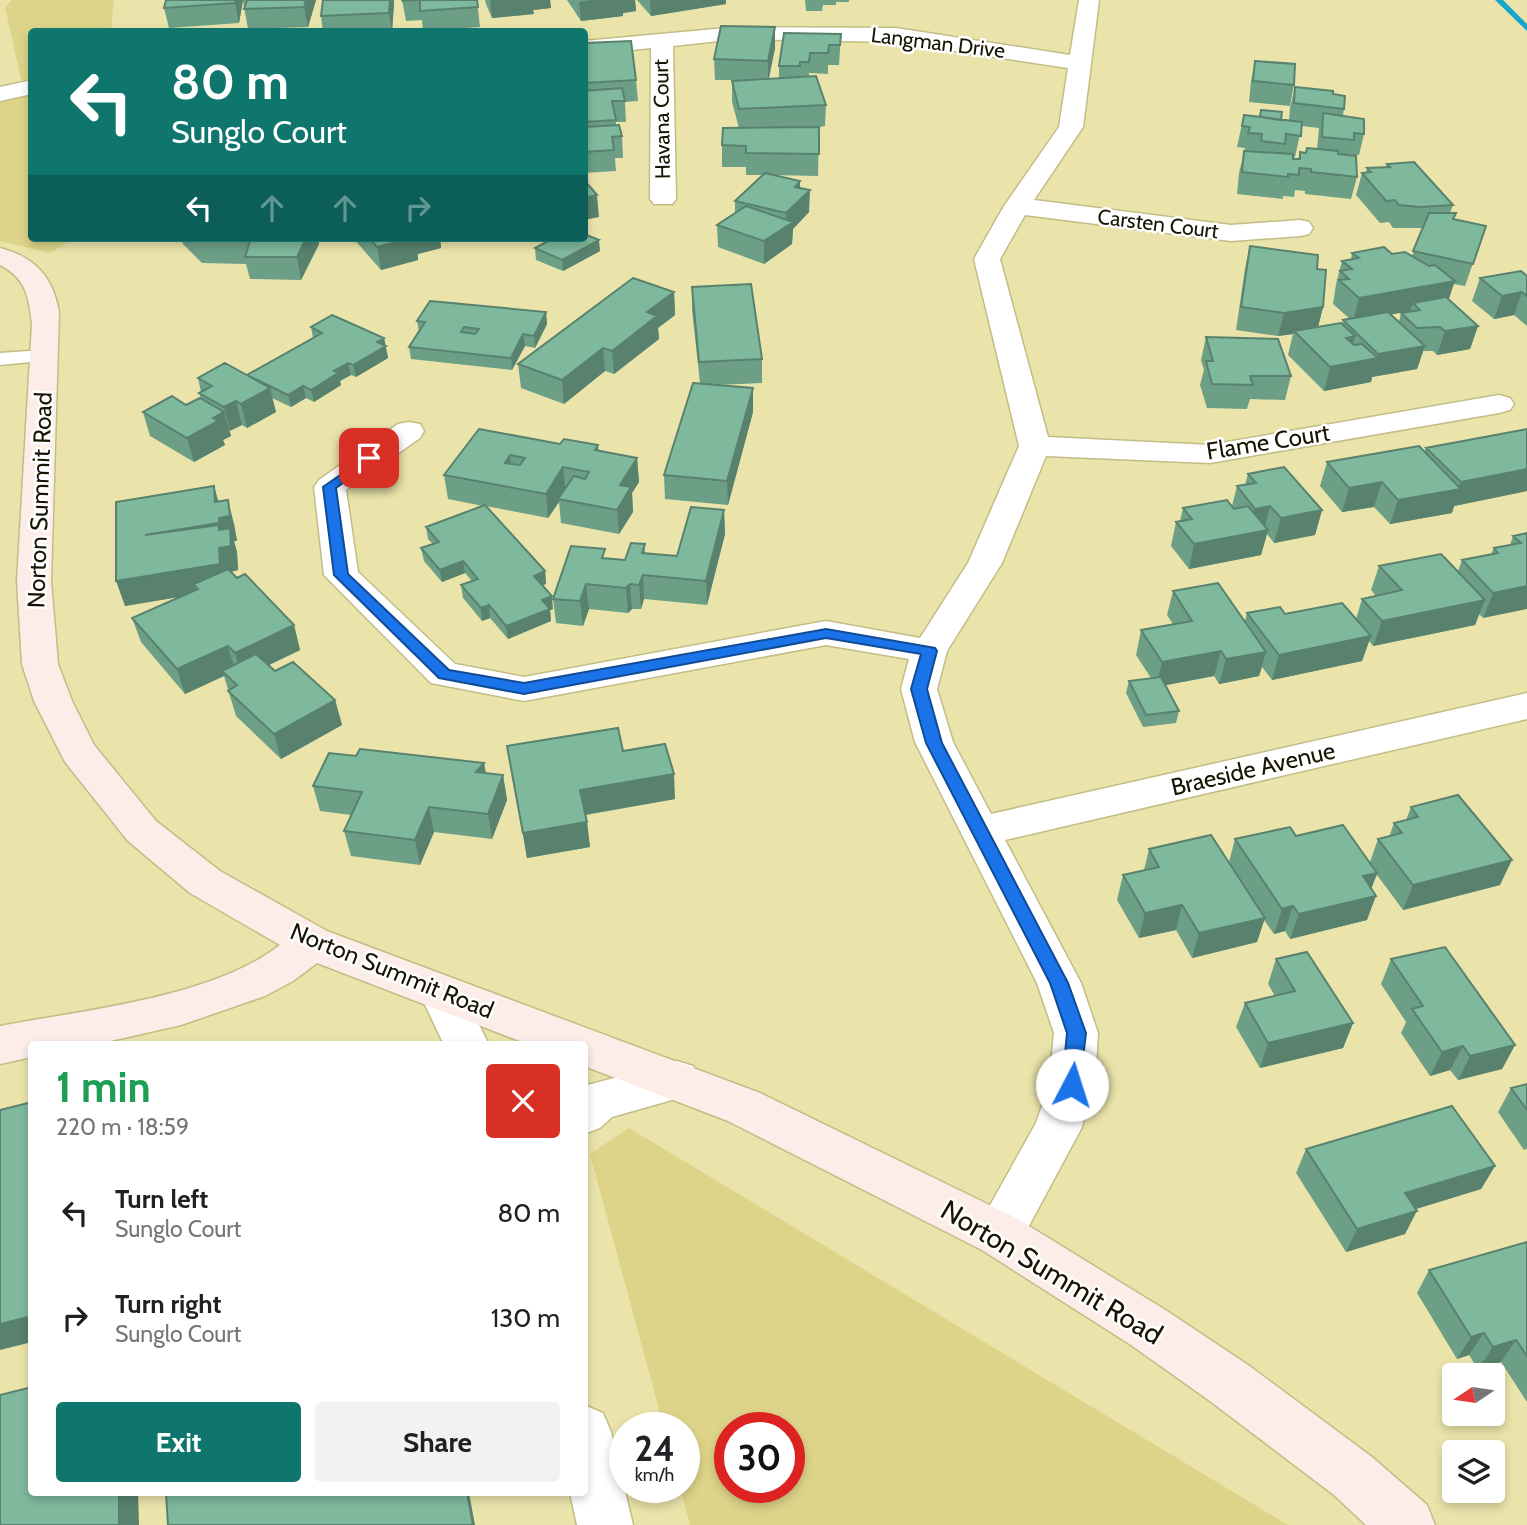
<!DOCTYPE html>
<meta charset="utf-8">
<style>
body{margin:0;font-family:Cabin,sans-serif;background:#f2f2f2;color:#202124;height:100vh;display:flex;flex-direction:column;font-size:26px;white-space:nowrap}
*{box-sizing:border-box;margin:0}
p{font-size:23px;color:#757577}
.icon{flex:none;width:38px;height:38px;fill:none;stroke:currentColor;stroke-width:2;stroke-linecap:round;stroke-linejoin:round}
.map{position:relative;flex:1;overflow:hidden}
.side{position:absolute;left:28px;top:1041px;width:560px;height:455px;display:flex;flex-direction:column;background:#fff;border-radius:7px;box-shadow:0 4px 10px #0003}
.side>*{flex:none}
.banner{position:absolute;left:28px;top:28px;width:560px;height:214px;border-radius:7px;box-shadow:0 4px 10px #0003;background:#0f766e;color:#fff;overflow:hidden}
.needle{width:46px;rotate:257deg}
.tools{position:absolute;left:1442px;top:1363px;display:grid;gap:14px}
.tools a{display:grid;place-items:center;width:63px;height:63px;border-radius:7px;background:#fff;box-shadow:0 4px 10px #0003;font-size:35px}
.speed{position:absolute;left:609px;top:1412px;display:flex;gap:14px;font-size:35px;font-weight:700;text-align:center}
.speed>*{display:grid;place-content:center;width:91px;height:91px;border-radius:50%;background:#fff;box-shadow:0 4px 10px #0003;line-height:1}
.speed small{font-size:18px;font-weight:400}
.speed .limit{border:10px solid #d22;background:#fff;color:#111}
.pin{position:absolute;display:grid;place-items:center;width:60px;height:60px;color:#fff;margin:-30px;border-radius:14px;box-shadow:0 4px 10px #0006}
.me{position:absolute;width:77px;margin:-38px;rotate:5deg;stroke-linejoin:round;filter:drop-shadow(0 0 5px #0008)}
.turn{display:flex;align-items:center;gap:24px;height:147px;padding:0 28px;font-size:32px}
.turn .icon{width:91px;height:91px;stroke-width:2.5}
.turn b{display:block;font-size:49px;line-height:60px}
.lanes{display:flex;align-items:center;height:66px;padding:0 28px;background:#0003;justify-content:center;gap:35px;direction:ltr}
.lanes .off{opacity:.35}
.round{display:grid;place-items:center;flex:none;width:74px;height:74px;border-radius:7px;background:#f2f2f2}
.headline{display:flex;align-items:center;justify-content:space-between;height:119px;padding:0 28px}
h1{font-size:42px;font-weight:700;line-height:52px;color:#1e9e55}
.cta{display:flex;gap:14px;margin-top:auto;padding:14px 28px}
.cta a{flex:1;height:80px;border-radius:7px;background:#0f766e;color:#fff;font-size:28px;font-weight:700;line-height:80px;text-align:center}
.cta a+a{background:#f2f2f2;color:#202124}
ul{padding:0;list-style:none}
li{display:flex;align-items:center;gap:21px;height:105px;padding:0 28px}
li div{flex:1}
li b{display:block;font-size:26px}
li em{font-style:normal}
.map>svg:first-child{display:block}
.green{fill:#ded489;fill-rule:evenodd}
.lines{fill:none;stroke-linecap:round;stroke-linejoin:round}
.stream{fill:#18a5ca;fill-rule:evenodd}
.lane-casing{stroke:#c3bd85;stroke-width:3}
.street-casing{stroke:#c3bd85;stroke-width:3}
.secondary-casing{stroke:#c3bd85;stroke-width:3}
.lane{fill:#fff;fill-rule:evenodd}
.street{fill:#fff;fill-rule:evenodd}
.secondary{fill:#fcede8;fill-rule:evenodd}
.wall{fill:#6d9f87;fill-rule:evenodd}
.shaded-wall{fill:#59826e}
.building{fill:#7fb99d;stroke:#59826e;stroke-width:2;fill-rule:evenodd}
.route{fill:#1a73e8;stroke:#114b97;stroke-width:2}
.labels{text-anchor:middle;stroke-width:5;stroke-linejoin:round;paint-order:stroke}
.far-street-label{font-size:21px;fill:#171501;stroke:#fff}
.street-label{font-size:24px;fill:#171501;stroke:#fff}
.near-street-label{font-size:28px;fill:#171501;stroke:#fff}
</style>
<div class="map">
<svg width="1527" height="1525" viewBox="0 0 1527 1525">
<rect width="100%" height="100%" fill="#eae4ab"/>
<path class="green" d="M12,0H114L111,31L32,32L31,78L21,80L5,7Z
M31,93L32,238H74L50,253L0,241V98Z
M629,1128L1288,1525H690L680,1488H684V1428H664L590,1154ZM730,1428H789V1488H730Z"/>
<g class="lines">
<path class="stream" d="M1495,0H1503L1527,24V31Z"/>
<defs>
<path id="lane" d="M44,350L55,356L51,360L0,365V353Z"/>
<path id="street" d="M1079,0H1099L1083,127L1034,200L1231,225L1300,220L1309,222L1313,228L1309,234L1300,236L1231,241L1025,215L1000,259L1048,437L1210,445L1499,395L1510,398L1514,404L1510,410L1499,413L1210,463L1046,456L1002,563L947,651L937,689L953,742L991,814L1527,693V719L1005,840L1081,983L1098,1033L1095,1085L1081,1129L1016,1250L999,1256L982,1250L974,1234L1036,1123L1049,1085L1054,1033L1037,983L915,742L901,689L909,659L826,645L524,701L431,683L324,575L314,487L319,480L398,424L409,422L420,424L424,431L420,438L346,490L358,572L455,664L524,677L826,621L920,638L968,563L1019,446L974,259L1004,206L1059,127L1068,68L896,42L737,39L673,46L676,199L672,204H654L650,199L651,48L584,55V41L737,27L896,28L1070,55Z
M32,80V94L0,101V87Z
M442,976L458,982L489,1045H444L420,994L426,982Z
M677,1061L693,1066L700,1080L693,1094L612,1117L600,1128L584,1134V1086Z
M584,1405L603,1413L611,1432L633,1525H577L570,1493H584Z"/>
<path id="secondary" d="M0,248C35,257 53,277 59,312L51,581L58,664L72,701L94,745L156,821L220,871L327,931L760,1093L1016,1218L1167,1311L1248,1365L1372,1457L1427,1505L1435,1525H1366L1334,1495L1210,1401L1131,1345L982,1250L728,1121L584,1066V1045H530L317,963L293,981L265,996L181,1025L93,1045H32V1057L0,1064V1026C84,1010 212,998 280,945L190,893L128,841L65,762L34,701L22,664L17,581L32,324C29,297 26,278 0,265Z"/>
</defs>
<use href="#lane" class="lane-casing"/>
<use href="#street" class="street-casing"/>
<use href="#secondary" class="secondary-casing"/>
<use href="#lane" class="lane"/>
<use href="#street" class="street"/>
<use href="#secondary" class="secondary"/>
</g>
<path class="wall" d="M166,0H316L308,27L248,29L243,1L239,23L169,28L164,8Z
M402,0H477L480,27L423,31L422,20L406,21Z
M485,0H550L551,8L533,10L534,14L492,18L486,4Z
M567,0H635L636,11L623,13V16L581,21Z
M637,0H726V4L651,16Z
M805,0H849V2H836V5H823L822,11H806Z
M394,3L392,32H323L321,16Z
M841,34L839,65H828V74L809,73V77L826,105L825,126L819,127L818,176L773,175L800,181V188L809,212L793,229L792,244L764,264L718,247L717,225L735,213V201L763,175H746V167H722V145L739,128L732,102V81L738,80H715L714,59L775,48L769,79L779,78V66Z
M584,43L636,80L638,101L625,102L626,122H616V125L622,136L623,158H615L616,171L584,173Z
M1255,61L1294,85L1290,106L1249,102L1251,81Z
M1295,87L1333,94L1344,109L1343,115L1364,134L1359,155H1350L1357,177L1351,199L1305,194V191L1295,190L1294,197L1283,196V199L1237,194L1239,173L1245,148L1237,147L1244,115L1259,117L1261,110L1281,120L1289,121L1290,108ZM1302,126L1319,128L1317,149L1307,148L1305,153L1300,152L1298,159H1293V157H1295Z
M1387,164L1453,205L1450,213L1454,219L1486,226L1465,286L1453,284L1449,299L1478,326L1470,349L1437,355L1433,351H1423L1417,369L1372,377L1371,382L1324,391L1288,355L1293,334L1278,336L1236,330L1245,269L1250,246L1317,269L1323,307L1318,327L1342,324L1343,320L1350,319L1333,304L1336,284L1342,261L1351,260L1352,253L1412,256L1423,228H1393L1389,222L1380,223L1356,195L1362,173H1366L1367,168L1386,167ZM1410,311L1401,313L1399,322L1391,314Z
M182,238H318L319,244L301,280L250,279L246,264L202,263L183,244Z
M353,238H440L441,248L418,254V260L381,270Z
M535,248L600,251L563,271L536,260Z
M1527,276V326L1514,315L1494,319L1472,301L1480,278Z
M692,287L762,359V383L717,385L753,388V412L728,505L665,499L664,475L700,383L692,310Z
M674,292L675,315L658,328L659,339L614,374L605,371L564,404L521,388L518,364Z
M546,312L547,324L535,348L525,346L512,370L411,359L409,347L419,332L417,321Z
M311,327L384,338L388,358L356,377L351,375L340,381L341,385L314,402L306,398L291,407L272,398L276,412L247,428L242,425L229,430L231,436L223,440L225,445L194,462L150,436L143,412L186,405L201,398L199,393L201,392L198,378L248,376L313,338Z
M1206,337L1291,376L1285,400L1250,399L1247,409L1207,408L1200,385L1204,370L1201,360Z
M479,429L560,444L598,445L599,451L637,458L639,482L632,493L633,512L619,534L561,523L559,502L548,518L486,506L545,571L546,584L542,585L553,609L550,610L551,621L508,639L490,618L482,621L463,598L461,585L472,581L465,573L442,582L424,561L421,548L433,544L428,539L426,527L483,506L448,499L444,475Z
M1527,429V491L1454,506L1452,513L1390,524L1374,507L1342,512L1320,486L1327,462L1424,452L1426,448Z
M1248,474L1322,510L1315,535L1274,543L1267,534L1261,555L1189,569L1171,546L1176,522L1180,521L1183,508L1232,506L1237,486L1245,485Z
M214,486L218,501L234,524L237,541H234L237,552L238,570L231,572L294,625L300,650L269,665L275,671L335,700L342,725L281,759L236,716L224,676L185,694L141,642L132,618L178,597L125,606Z
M724,510L725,534L707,605L644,599L641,609H632L628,613L589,609L583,626L556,623L553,599L605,558L625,560L645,544V553L677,556Z
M1527,533L1483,618L1479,614L1475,625L1373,646L1369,641L1362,661L1272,680L1262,667L1259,676L1219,684L1214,676L1166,685L1179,711L1176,723L1143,727L1126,693L1129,681L1151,678L1136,655L1141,630L1173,624L1167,615L1173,591L1245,621L1247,613L1285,614L1356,619L1362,599L1376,596L1371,590L1379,566L1458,571L1462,560L1491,554L1494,548L1510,545L1513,536Z
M507,746L623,751L675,799L586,815L590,847L527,858Z
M356,756L484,763L486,773L503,775L507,800L492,839L434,832L420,865L351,856L344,831L351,815L320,811L313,786Z
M1411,807L1500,885L1403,910L1377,875L1371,888L1367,920L1290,939L1285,931L1274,934L1264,920L1257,942L1192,958L1176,930L1139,938L1117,900L1123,875L1144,870L1149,849L1229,862L1235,839L1296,836L1370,862L1378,839L1389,837L1394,823L1406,820Z
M1276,959L1353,1023L1343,1048L1260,1068L1236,1027L1245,1003L1275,996L1268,984Z
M1391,959L1515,1045L1502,1069L1458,1080L1450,1070L1430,1076L1401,1033L1406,1022L1381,984Z
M1527,1084V1149L1524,1150L1498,1112L1511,1088Z
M1306,1149L1495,1166L1481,1189L1416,1209L1405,1234L1346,1252L1296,1173Z
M1527,1242V1402L1501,1362L1478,1369L1469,1355L1457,1359L1417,1293L1429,1270Z"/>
<path class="shaded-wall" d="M236,0H243L239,23L235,3Z
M306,0H316L308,27L304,7Z
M390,0H394V3L392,32L389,13Z
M490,0H550L551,8L533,10L534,14L492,18Z
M592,0H635L636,11L623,13V16L581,21L579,2Z
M650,0H726V4L651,16Z
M775,27V48L768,81V61Z
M800,181V199L810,190L809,212L793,229L792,244L764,264V241L785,227L786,213L795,187Z
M597,195L599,217L584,220V198Z
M306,238H318L319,244L301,280L297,257Z
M411,238H440L441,248L418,254V260L381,270L377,247Z
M599,240L600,251L563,271L562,260Z
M1455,281L1447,304L1413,303L1410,311L1353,322L1359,298Z
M674,292L675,315L658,328L659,339L614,374L612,351L647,312Z
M1522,292L1514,315L1494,319L1502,296Z
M1323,307L1317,331H1294L1293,334L1278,336L1284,313Z
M546,312L547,324L535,348L534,336Z
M1478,326L1470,349L1437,355L1445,331Z
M523,334L525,346L512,370L511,358Z
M1355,336L1349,360L1346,338Z
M384,338L388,358L356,377L353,365L377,342Z
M1425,346L1417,369L1372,377L1371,382L1324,391L1330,367L1377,358L1378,354Z
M603,348L605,371L564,404L562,380Z
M348,363L351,375L340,381L341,385L314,402L311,390L334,371Z
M303,386L306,398L291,407L288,395Z
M270,388L276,412L247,428L241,404Z
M753,388V412L728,505L727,481Z
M236,401L242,425L230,431L224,407Z
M224,412L231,436L223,440L225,445L194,462L187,438L213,418Z
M510,455L513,480L509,487L505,463Z
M637,458L639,482L632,493L633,512L619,534L617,510L620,485Z
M563,467L566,492L558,499L559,502L548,518L546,494Z
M1527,469V491L1454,506L1452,513L1390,524L1398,500L1458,489L1461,482Z
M1382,482L1374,507L1342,512L1349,488Z
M214,486L221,511L228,500L234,524L237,541H234L237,552L238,570L226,573L198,589L194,584L197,594L125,606L116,581L145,535L215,502Z
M1270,506L1264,530L1249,533L1255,509Z
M724,510L725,534L707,605L706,581Z
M1322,510L1315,535L1274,543L1281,518Z
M1268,530L1261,555L1189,569L1194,544Z
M463,561L465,573L442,582L440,570Z
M545,571L546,584L535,588L534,576Z
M643,575L644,599L641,609L639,585Z
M586,584L589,609L583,626L580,601Z
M630,584L632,609L628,613L626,588Z
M1527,586V609L1483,618L1493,593Z
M552,596L553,609L550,610L551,621L508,639L506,626L542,600Z
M1485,600L1475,625L1373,646L1382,621Z
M489,605L490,618L482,621L481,608Z
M294,625L300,650L242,678L235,653Z
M1371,636L1362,661L1272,680L1279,655Z
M228,646L235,670L222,671L224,676L185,694L177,669Z
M1221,651L1214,676L1156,687L1162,662Z
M1266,652L1259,676L1219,684L1226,659Z
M335,700L342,725L281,759L274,734Z
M484,763L488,788L476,772Z
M674,774L675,799L583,815L580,790Z
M503,775L507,800L492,839L488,814Z
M429,807L434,832L420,865L415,840Z
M587,822L590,847L527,858L523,833Z
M1512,860L1500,885L1403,910L1413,885Z
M1377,873L1368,898L1376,896L1367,920L1290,939L1299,914L1363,876Z
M1182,905L1176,930L1139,938L1145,913Z
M1293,906L1285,931L1274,934L1282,909Z
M1265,918L1257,942L1192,958L1199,933Z
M1353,1023L1343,1048L1260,1068L1268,1043Z
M1515,1045L1502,1069L1458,1080L1470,1056Z
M1463,1046L1450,1070L1430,1076L1442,1052Z
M1495,1166L1481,1189L1393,1216L1405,1193Z
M1417,1211L1405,1234L1346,1252L1357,1229Z
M32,1316V1342L0,1350V1324Z
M1484,1333L1469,1355L1457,1359L1471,1337Z
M1516,1340L1501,1362L1478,1369L1493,1347Z
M119,1493H138L139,1525H119Z
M467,1493H469L475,1525H473Z"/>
<path class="building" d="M166,0H236L235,3L164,8Z
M247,0H306L304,7L244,9Z
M323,0H390L389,13L321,16Z
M402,0H477L478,7L420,11V0L403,1Z
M721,26L775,27L768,61L714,59Z
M784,33L841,34L840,45H829L828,53H810L809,62H800V66H779Z
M631,41L636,80L584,83V43Z
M1255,61L1295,64L1294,85L1253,81Z
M816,76L826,105L739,109L732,81Z
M1295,87L1333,91V94L1345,96L1344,109L1294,103Z
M622,88L625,101H612L616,120L584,122V91Z
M1261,110L1282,112L1281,120L1260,117Z
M1323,113L1364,119V134L1354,133V140L1322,137Z
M1244,115L1302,122L1301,136L1286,134L1285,144L1261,141L1262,134L1248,133L1250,127L1242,126Z
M619,125L622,136L612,137L614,150L584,152V127Z
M819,127V154L746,153V146L722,145L723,128Z
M1307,148L1338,151V154L1356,156L1357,177L1311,172V169L1299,168V175L1288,174V177L1242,172L1244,151L1293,154V159H1300V152L1306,153Z
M1414,162L1453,205L1420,207L1399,205L1395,200L1386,201L1362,173L1371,172L1367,168L1390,167L1387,164Z
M765,173L800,181L795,187L810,190L786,213L735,201Z
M584,180L597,195L584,198Z
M746,206L793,222L764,241L717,225Z
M1429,213H1456L1453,219L1486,226L1473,264L1413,251Z
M584,234L599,240L562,260L535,248L554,238H584Z
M195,238H306L297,257H245L250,241L197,240Z
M369,238H411L377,247Z
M1250,246L1318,255L1317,269L1326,270L1323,307L1284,313L1241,307Z
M1384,247L1392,254L1405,252L1429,266L1435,265L1455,281L1359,298L1339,280L1349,279L1340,271L1352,269L1342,261L1359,258L1352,253Z
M1521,271L1527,276V296L1522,292L1502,296L1480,278Z
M633,278L674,292L647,312L657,316L612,351L603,348L562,380L518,364Z
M751,284L762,359L699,362L692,287Z
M1446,297L1478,326L1445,331L1440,327L1417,328L1401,313L1420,310L1413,303Z
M430,301L546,312L534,336L523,334L511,358L409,347L425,322L417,321ZM464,327L479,329L475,334L461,332Z
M1388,312L1425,346L1378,354L1343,320Z
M332,315L384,338L377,342L386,346L353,365L348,363L334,371L338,373L311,390L303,386L288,395L247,375L322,333L311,327Z
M1341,323L1355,336L1346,338L1354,345L1362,344L1378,358L1330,367L1294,331Z
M1206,337L1278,339L1291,376H1250L1253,385L1212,384L1206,361H1213Z
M225,363L270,388L241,404L236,401L224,407L199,393L212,386L198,378Z
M693,383L753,388L727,481L664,475Z
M172,396L186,405L200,398L224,412L213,418L218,421L187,438L143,412Z
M479,429L560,444L564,439L598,445L595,450L637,458L620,485L631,487L617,510L558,499L574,476L585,479L589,472L563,467L546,494L444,475ZM510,455L525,458L520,465L505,463Z
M1527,429V469L1461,482L1426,448Z
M1419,446L1461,489L1398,500L1382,482L1349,488L1327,462Z
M1284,467L1322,510L1281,518L1270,506L1255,509L1237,486L1256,483L1248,474Z
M214,486L215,502L228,500L230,516L219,518V523L145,535L219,525V530L230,528L231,546L219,548L220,564L116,581V502Z
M1227,500L1234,509L1248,506L1268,530L1194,544L1176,522L1192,519L1183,508Z
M485,505L545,571L534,576L552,596L542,600L550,609L506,626L489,605L481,608L461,585L478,579L463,561L440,570L421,548L439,542L426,527Z
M691,507L724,510L706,581L643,575L639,585L630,584L626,588L586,584L580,601L553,599L571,546L605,549L602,558L625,560L631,543L645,544L642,553L677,556Z
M1527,533V586L1493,593L1462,560L1498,553L1494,548L1521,543L1513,536Z
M1441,554L1485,600L1382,621L1362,599L1402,590L1379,566Z
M228,569L237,578L245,574L294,625L235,653L228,646L177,669L132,618L198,589L194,584Z
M1218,583L1266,652L1226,659L1221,651L1162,662L1141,630L1192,621L1173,591Z
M1342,603L1371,636L1279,655L1247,613L1280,607L1285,614Z
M256,654L275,671L293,662L335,700L274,734L228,691L237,685L222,671Z
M1161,677L1179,711L1146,715L1129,681Z
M618,728L623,751L665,744L674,774L580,790L587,822L523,833L507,746Z
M360,749L484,763L476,772L503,775L488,814L429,807L415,840L344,831L362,792L313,786L329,753L356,756Z
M1458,795L1512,860L1413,885L1378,839L1402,833L1394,823L1418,817L1411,807Z
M1343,825L1377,873L1363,876L1376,896L1299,914L1293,906L1282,909L1235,839L1290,827L1296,836Z
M1211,835L1265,918L1199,933L1182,905L1145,913L1123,875L1159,867L1149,849Z
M1445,947L1515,1045L1470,1056L1463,1046L1442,1052L1412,1009L1423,1006L1391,959Z
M1307,952L1353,1023L1268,1043L1245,1003L1295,991L1276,959Z
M1527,1084V1110L1511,1088Z
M32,1102V1316L0,1324V1110Z
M1452,1106L1495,1166L1405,1193L1417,1211L1357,1229L1306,1149Z
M1527,1242V1356L1516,1340L1493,1347L1484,1333L1471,1337L1429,1270Z
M32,1387V1493H119V1525H0V1395Z
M166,1493H467L473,1525H168Z"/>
<path class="route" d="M369,455L374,456V461L336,488L348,574L449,670L524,683L826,629L935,648L937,651L927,689L942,743L1068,983L1086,1033L1079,1090H1065L1062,1085L1067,1033L1050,983L926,743L911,689L921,654L826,638L524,694L439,678L334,575L323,487Z"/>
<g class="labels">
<g class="far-street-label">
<text transform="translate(938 43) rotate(7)" y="7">Langman Drive</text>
<text transform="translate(662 119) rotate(-91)" y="7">Havana Court</text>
<text transform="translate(1158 224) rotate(7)" y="7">Carsten Court</text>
</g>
<g class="street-label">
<text transform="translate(1268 442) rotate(-9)" y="8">Flame Court</text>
<text transform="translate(40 500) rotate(-88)" y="8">Norton Summit Road</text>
<text transform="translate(1253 769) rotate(-13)" y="8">Braeside Avenue</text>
<text transform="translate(392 971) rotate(22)" y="8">Norton Summit Road</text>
</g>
<g class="near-street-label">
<text transform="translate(1052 1272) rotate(31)" y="10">Norton Summit Road</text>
</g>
</g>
</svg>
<div class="tools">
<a><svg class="needle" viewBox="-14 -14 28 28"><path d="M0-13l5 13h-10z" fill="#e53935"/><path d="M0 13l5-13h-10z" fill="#757577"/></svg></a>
<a><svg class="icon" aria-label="layers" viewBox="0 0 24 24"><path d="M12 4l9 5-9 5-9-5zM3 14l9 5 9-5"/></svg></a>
</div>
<div class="speed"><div>24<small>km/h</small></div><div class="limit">30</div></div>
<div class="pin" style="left:369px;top:458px;background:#d93025"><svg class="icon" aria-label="arrive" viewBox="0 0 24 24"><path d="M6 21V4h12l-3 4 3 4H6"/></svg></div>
<svg class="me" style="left:1072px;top:1085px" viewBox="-20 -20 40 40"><circle r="19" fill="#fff"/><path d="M0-13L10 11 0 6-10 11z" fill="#1a73e8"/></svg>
<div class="banner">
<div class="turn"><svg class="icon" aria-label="left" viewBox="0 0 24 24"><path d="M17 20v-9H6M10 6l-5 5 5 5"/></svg><div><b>80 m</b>Sunglo Court</div></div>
<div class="lanes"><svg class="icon" aria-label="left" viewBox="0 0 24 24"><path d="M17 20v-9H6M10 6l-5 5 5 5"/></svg><svg class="icon off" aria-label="ahead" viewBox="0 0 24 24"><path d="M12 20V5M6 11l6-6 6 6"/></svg><svg class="icon off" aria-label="ahead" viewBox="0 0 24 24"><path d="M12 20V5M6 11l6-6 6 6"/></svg><svg class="icon off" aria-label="right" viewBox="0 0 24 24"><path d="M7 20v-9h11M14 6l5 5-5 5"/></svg></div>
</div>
<section class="side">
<div class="headline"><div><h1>1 min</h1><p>220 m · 18:59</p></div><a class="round" style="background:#d93025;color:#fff"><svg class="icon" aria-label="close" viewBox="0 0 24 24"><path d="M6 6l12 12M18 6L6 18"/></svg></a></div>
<ul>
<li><svg class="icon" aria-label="left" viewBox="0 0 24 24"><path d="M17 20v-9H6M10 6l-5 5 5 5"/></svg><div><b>Turn left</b><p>Sunglo Court</p></div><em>80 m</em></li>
<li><svg class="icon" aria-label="right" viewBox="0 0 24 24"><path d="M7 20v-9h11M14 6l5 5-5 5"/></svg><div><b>Turn right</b><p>Sunglo Court</p></div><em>130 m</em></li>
</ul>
<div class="cta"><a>Exit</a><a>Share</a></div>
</section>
</div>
